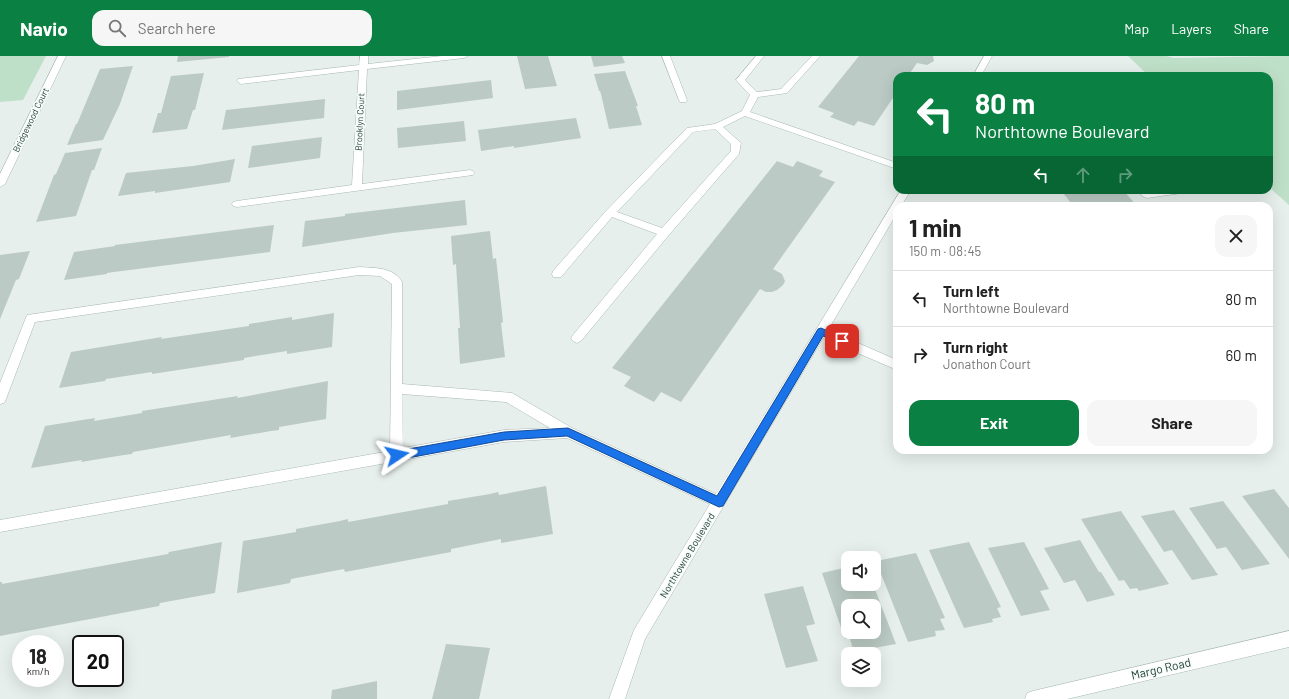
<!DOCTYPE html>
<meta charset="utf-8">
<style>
body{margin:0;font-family:Barlow,sans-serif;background:#f6f6f6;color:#222;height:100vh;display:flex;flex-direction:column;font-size:15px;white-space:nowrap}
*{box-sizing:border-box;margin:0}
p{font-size:13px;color:#767676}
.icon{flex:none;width:22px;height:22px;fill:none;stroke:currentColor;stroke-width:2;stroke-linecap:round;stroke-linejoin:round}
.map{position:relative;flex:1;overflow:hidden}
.panel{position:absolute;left:893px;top:146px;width:380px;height:252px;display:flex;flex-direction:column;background:#fff;border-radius:12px;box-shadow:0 4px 16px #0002}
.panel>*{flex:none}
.top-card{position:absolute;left:893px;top:16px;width:380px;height:122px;border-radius:12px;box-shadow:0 4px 16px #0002;background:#0b8043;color:#fff;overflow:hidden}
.fabs{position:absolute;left:841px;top:495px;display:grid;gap:8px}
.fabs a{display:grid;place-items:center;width:40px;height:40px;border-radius:8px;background:#fff;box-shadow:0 4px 16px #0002;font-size:20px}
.speed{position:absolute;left:12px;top:579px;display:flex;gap:8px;font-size:20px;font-weight:700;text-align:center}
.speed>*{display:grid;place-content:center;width:52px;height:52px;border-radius:50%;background:#fff;box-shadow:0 4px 16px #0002;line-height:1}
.speed small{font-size:10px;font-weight:400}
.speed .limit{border:2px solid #111;border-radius:6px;background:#fff;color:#111}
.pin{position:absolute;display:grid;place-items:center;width:34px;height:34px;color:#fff;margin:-17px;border-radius:8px;box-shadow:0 2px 6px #0006}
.me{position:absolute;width:44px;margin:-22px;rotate:80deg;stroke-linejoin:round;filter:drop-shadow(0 0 3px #0008)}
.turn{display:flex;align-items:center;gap:14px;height:84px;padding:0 16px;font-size:18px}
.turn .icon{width:52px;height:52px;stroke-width:2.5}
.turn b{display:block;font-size:28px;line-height:34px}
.lanes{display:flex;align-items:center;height:38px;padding:0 16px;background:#0003;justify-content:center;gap:20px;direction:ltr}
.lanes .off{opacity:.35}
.round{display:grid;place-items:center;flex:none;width:42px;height:42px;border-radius:12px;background:#f6f6f6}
.headline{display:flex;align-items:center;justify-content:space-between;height:68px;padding:0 16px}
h1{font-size:24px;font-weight:700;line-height:30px}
.primary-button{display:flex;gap:8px;margin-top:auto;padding:8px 16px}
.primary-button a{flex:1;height:46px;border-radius:12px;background:#0b8043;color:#fff;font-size:16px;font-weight:700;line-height:46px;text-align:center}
.primary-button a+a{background:#f6f6f6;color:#222}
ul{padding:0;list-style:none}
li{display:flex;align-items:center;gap:12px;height:56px;padding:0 16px;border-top:1px solid #e0e0e0}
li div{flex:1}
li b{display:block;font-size:15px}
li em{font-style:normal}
header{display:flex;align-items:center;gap:24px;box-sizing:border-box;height:56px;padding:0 20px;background:#0b8043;color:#fff}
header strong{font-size:19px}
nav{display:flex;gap:22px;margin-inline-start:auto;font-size:14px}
.search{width:280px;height:36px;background:#f6f6f6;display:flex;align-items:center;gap:10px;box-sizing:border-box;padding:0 14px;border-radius:12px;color:#767676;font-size:15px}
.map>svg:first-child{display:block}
.green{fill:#bfe0c8}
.building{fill:#bbcac4;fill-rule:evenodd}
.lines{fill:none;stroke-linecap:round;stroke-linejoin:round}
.minor-casing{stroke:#a8b8b2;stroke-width:1}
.minor{fill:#fff;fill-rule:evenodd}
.route{fill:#1a73e8;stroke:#114b97}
.labels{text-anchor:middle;stroke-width:3.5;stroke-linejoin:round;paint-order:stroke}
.far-street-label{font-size:9px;fill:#24423a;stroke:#f7fbf9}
.street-label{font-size:10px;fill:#24423a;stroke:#f7fbf9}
.near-street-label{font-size:12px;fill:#24423a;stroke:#f7fbf9}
</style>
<header>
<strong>Navio</strong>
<div class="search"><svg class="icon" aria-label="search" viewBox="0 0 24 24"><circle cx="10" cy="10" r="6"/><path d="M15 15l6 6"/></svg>Search here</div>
<nav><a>Map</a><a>Layers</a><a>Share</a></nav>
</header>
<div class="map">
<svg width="1289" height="643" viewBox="0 0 1289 643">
<rect width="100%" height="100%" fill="#e6efeb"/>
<path class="green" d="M0,0H46L23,44L0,46Z
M1128,0H1166L1174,2L1289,0V149L1269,131V20H1149Z"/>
<path class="building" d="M178,0H229V1L177,6Z
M517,0H548L557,30L525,33Z
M591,0H622L625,7L594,11Z
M859,0H933L934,5L927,9L917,7L908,20H897V36L874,70L858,65L854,70L830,61L834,57L818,51Z
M133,10L120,48L103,84L67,89L76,68H77L100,13Z
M625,15L638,50H636L642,69L609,73L601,38L600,35H599L594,18Z
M204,17L195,54H193L187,73L152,77L158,57H161L171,20Z
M491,24L493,42L397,54V35Z
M325,43L324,62L222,74L226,54Z
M576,62L581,82L514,92V90L481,95L478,74Z
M464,65L466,85L398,92L397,72Z
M322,81L320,102L248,112L252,90Z
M102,92L94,114H92L76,160L36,166L54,119L56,118L65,97Z
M235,103L230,126L155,137V135L118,140L126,117L193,110Z
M777,105L793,111L797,105L823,115L819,120L835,126L773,213L782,218L785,225L783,229L777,234L772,236H766L760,233L681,346L661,336L654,346L624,330L631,321L612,312Z
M1061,134H1123L1137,150H1073Z
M465,144L467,169L393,177L302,191L305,165L345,160V158Z
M274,169L270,196L114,216L107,217V218L64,224L74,196L115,190V189Z
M490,175L493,203L496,202L503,266L501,267L505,301L460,308L458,272H460L456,208L453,209L451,180Z
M30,195L19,223L16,224L0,263V199Z
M334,257L332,291L287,298V295L244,302V304L152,318V316L106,323L105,325L59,332L71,296L162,281L161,283L249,270V268L292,261V264Z
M328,325L326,363L279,371V374L271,375L230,382L231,379L133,396L132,398L124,399L81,406L82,404L31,412L45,370L95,362L94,365L142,357V355L238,340L237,342Z
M546,430L553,478L501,487V483L451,493V496L345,516L344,513L291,523L290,527L237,537L243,485L296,476V473L340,465L348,463V466L448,448V445L490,438L498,436L499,439Z
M1274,433L1289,452V503L1242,440Z
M1223,445L1270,508L1242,514L1226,491L1217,493L1189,452Z
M1174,454L1218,519L1192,524L1172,494L1164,496L1141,460Z
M1121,455L1169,528L1139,535L1137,532L1130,533L1124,524L1119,525L1081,463Z
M1080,484L1099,516H1101L1115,539L1087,546L1075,524L1064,527L1044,492Z
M222,486L215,537L160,547L159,550L0,580V526H2V528L168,498L169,496Z
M969,486L1001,551L997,552L1001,561L992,563L993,566L964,572L929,494Z
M1024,486L1049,533L1040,535L1050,554L1021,560L988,492Z
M916,497L945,562L940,563L945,574L935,575L936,580L908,586L876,505Z
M848,511V528H873L896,588L863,594L862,591L853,593L850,583H845L822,517ZM848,550H874V576H848Z
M803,530L815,568L806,570L818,605L786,612L764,538Z
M446,588L490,592L479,643H432Z
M377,625V643H331L332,634Z"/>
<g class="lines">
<defs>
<path id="minor" d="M58,0H66L5,128L0,131V118Z
M360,0H368V8L442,0H468L464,2L367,13L362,128L470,114L473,115L475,117L473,119L237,151L233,150L232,148L233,146L237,145L352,129L359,14L241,28L237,25L238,23L359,9Z
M662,0H670L687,44L686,46H680L679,44Z
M756,0H764L745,24L757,36L781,33L812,0H820L787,37L758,41L750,56L897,107V113L745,60L723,71L741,87L739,98L668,180L581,285L577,287L573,285L571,282L573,279L657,178L612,161L561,221H553L552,218L553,215L606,155L687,72L715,68L742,55L750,39L736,24ZM715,73L731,88V95L662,172L617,156L693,76Z
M984,0H992L981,20H973Z
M901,134H911L901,150H897V157L828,274L897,304V314L823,282L645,583L625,643H609L634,574L710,448L567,382L504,386L0,476V464L390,395L392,228L380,220L359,219L35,266L6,343L4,347L0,348V327L27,259L359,211C374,212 394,211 402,226V328L512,337L572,372L716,438ZM402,338L506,346L550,372L504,374L403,392Z
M1136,134H1147L1149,135L1187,134L1182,137L1147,142L1144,141Z
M1289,575V591L1067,643H1025L1027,637L1033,635Z"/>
</defs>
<use href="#minor" class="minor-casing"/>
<use href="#minor" class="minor"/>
</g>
<path class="route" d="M821,272L845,283L847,285L845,287L842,288L823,280L723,450L719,451L567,380L504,384L397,404L394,402L392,399L394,396L397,395L504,376L568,372L717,440L818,273Z"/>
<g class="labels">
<g class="far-street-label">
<text transform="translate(31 64) rotate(-64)" y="3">Bridgewood Court</text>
<text transform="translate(360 66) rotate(-87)" y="3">Brooklyn Court</text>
</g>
<g class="street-label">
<text transform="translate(687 499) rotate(-59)" y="4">Northtowne Boulevard</text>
</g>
<g class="near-street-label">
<text transform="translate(1161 613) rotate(-13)" y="4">Margo Road</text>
</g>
</g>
</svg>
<div class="fabs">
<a><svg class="icon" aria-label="sound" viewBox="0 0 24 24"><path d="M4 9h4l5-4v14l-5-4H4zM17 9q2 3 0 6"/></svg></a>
<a><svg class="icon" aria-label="search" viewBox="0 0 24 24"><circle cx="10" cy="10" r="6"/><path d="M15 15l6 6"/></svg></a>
<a><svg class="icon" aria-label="layers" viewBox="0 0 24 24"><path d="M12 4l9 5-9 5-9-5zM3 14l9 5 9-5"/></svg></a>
</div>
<div class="speed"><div>18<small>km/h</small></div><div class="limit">20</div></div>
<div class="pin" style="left:842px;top:285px;background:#d93025"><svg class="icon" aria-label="arrive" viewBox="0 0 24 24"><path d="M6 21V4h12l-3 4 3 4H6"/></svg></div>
<svg class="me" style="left:397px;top:399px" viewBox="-20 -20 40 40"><path d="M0-17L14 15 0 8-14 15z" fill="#1a73e8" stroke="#fff" stroke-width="4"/></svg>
<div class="top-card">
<div class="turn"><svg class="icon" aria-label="left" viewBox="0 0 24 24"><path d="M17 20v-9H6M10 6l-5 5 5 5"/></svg><div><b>80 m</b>Northtowne Boulevard</div></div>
<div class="lanes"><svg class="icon" aria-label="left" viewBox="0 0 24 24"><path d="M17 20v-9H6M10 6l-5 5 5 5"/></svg><svg class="icon off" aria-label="ahead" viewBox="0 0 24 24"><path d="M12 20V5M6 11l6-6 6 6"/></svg><svg class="icon off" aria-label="right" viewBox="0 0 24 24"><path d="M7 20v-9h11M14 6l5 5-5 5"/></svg></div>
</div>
<section class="panel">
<div class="headline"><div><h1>1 min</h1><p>150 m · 08:45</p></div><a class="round"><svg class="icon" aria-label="close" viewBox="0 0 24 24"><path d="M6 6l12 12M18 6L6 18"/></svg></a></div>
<ul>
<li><svg class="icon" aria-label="left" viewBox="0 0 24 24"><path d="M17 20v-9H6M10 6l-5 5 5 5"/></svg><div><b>Turn left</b><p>Northtowne Boulevard</p></div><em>80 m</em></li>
<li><svg class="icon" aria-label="right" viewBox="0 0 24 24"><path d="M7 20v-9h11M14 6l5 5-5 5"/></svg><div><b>Turn right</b><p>Jonathon Court</p></div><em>60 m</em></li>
</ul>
<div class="primary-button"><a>Exit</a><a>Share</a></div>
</section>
</div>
